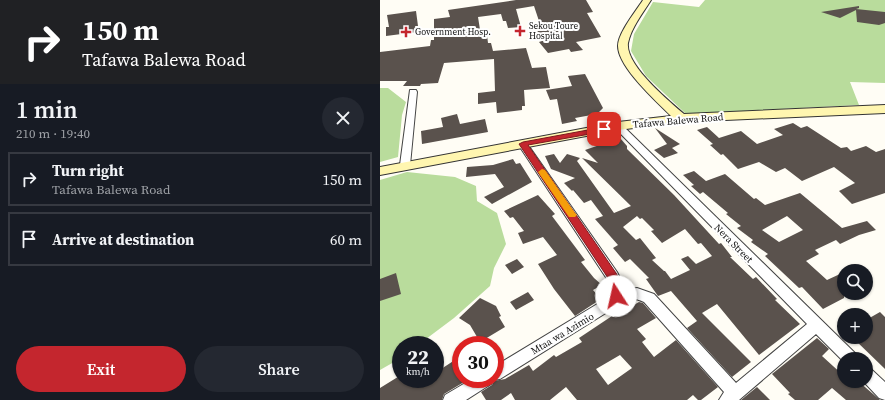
<!DOCTYPE html>
<meta charset="utf-8">
<style>
body{margin:0;font-family:"Source Serif 4",serif;background:#242831;color:#f1f3f6;height:100vh;display:flex;flex-direction:column;font-size:15px;white-space:nowrap}
*{box-sizing:border-box;margin:0}
p{font-size:13px;color:#9ea1a6}
.icon{flex:none;width:22px;height:22px;fill:none;stroke:currentColor;stroke-width:2;stroke-linecap:round;stroke-linejoin:round}
.map{position:relative;flex:1;overflow:hidden}
.details{display:flex;flex-direction:column;background:#171b24;width:380px}
.details>*{flex:none}
.hud{background:#202124;color:#fff;overflow:hidden}
.tools{position:absolute;left:457px;top:264px;display:grid;gap:8px}
.tools a{display:grid;place-items:center;width:36px;height:36px;border-radius:50%;background:#171b24;box-shadow:0 1px 3px #0004;font-size:20px}
.speed{position:absolute;left:12px;top:336px;display:flex;gap:8px;font-size:20px;font-weight:700;text-align:center}
.speed>*{display:grid;place-content:center;width:52px;height:52px;border-radius:50%;background:#171b24;box-shadow:0 1px 3px #0004;line-height:1}
.speed small{font-size:10px;font-weight:400}
.speed .limit{border:6px solid #d22;background:#fff;color:#111}
.pin{position:absolute;display:grid;place-items:center;width:34px;height:34px;color:#fff;margin:-17px;border-radius:8px;box-shadow:0 2px 6px #0006}
.me{position:absolute;width:44px;margin:-22px;rotate:350deg;stroke-linejoin:round;filter:drop-shadow(0 0 3px #0008)}
.turn{display:flex;align-items:center;gap:14px;height:84px;padding:0 16px;font-size:18px}
.turn .icon{width:52px;height:52px;stroke-width:2.5}
.turn b{display:block;font-size:28px;line-height:34px}
.round{display:grid;place-items:center;flex:none;width:42px;height:42px;border-radius:21px;background:#242831}
.headline{display:flex;align-items:center;justify-content:space-between;height:68px;padding:0 16px}
h1{font-size:24px;font-weight:600;line-height:30px}
.cta{display:flex;gap:8px;margin-top:auto;padding:8px 16px}
.cta a{flex:1;height:46px;border-radius:24px;background:#c4262e;color:#fff;font-size:16px;font-weight:600;line-height:46px;text-align:center}
.cta a+a{background:#242831;color:#f1f3f6}
ul{padding:0;list-style:none}
li{display:flex;align-items:center;gap:12px;height:54px;margin:0 8px 6px;padding:0 8px;border:2px solid #363941;border-radius:0px}
li div{flex:1}
li b{display:block;font-size:15px}
li em{font-style:normal}
main{display:flex;flex:1;min-height:0}
.map>svg:first-child{display:block}
.forest{fill:#b9dc9c}
.building{fill:#5a524d;fill-rule:evenodd}
.lines{fill:none;stroke-linecap:round;stroke-linejoin:round}
.street-casing{stroke:#444;stroke-width:2}
.secondary-casing{stroke:#333;stroke-width:2}
.street{fill:#fff;fill-rule:evenodd}
.secondary{fill:#fff6b0;fill-rule:evenodd}
.route{fill:#c4262e;stroke:#7f191e}
.slow{fill:#f59e0b}
.poi-dot{fill:#c4262e;stroke:#fff;stroke-width:1.5}
.labels{text-anchor:middle;stroke-width:4;stroke-linejoin:round;paint-order:stroke}
.far-poi-label{font-size:9px;fill:#111;stroke:#fff;text-anchor:start}
.street-label{font-size:10px;fill:#111;stroke:#fff}
</style>
<main>
<section class="details">
<div class="hud">
<div class="turn"><svg class="icon" aria-label="right" viewBox="0 0 24 24"><path d="M7 20v-9h11M14 6l5 5-5 5"/></svg><div><b>150 m</b>Tafawa Balewa Road</div></div>
</div>
<div class="headline"><div><h1>1 min</h1><p>210 m · 19:40</p></div><a class="round"><svg class="icon" aria-label="close" viewBox="0 0 24 24"><path d="M6 6l12 12M18 6L6 18"/></svg></a></div>
<ul>
<li><svg class="icon" aria-label="right" viewBox="0 0 24 24"><path d="M7 20v-9h11M14 6l5 5-5 5"/></svg><div><b>Turn right</b><p>Tafawa Balewa Road</p></div><em>150 m</em></li>
<li><svg class="icon" aria-label="arrive" viewBox="0 0 24 24"><path d="M6 21V4h12l-3 4 3 4H6"/></svg><div><b>Arrive at destination</b></div><em>60 m</em></li>
</ul>
<div class="cta"><a>Exit</a><a>Share</a></div>
</section>
<div class="map">
<svg width="505" height="400" viewBox="0 0 505 400">
<rect width="100%" height="100%" fill="#fffdf5"/>
<path class="forest" d="M325,0H505V83L470,82L479,105L306,114L266,76L251,51L254,34L273,2L319,7Z
M0,88H8L26,102L22,115L18,157L0,162Z
M27,172L75,177L96,186L97,201L117,213L126,244L114,268L110,286L74,318L38,345H21V358L0,370V180Z"/>
<path class="building" d="M136,0H206L213,12L207,13L221,37L196,42L203,50L191,52L189,49L168,53L159,42L162,41L157,31L162,30L154,6L136,9L141,27L128,28L126,21H123L121,14L98,17L101,36L107,35L108,43H111L113,51L146,48L152,68L166,67L170,88L144,90L145,106H142V110L117,113L116,102L98,104V93L115,91L114,59L64,63L58,83L41,84L40,86H23L27,81H0V52L50,46L51,40H54V19L70,17L68,10Z
M479,6V8L476,9L505,12V23L499,25L477,22L476,10L460,18L441,12Z
M36,11L38,26H35L37,32L6,36V27H9L7,15Z
M205,74L223,108L217,114L195,118L197,121L182,124L177,99L170,100L166,90L192,86L188,76Z
M77,114L80,124L105,119L108,132L42,144L41,131L63,127L61,118Z
M413,123L421,128L427,126L461,148L467,147L471,151L486,146L496,152L505,149V193L472,204L459,191L475,183L454,167L422,181L405,168L396,172L379,162L358,169L343,154L341,155L330,145L333,144L317,130L327,127L339,138L361,131L377,144L403,135L394,129Z
M275,128L300,144L292,148L298,153L284,158L274,150L287,144Z
M240,138L247,146V149L294,195L339,244L341,243L352,257H350L373,279L376,277L397,299L395,300L420,324L379,355L337,304L322,313L371,362L352,377L307,328L317,321L291,291L278,296L266,279L269,278L250,259L245,262L233,248L238,245L215,219L223,216L211,200L204,203L193,190L192,191L184,183L195,178L171,169L165,156L174,154L180,163L187,154L200,158L197,161L234,213L251,206L202,158L218,163L205,150ZM257,216L260,219L262,218L274,230L271,231L282,243L305,229L318,244L321,243L332,256L316,264L308,256L301,259L310,270L291,279L285,271H284L272,260L276,258L260,238L256,240L243,227Z
M133,159L136,164L140,163L152,182L112,204L104,197L124,187L115,174L86,177L87,167L113,165Z
M314,171L326,181L345,174L374,199L376,198L385,205L420,193L462,228L487,221L496,230L479,235L460,244L456,240L435,250L439,254L426,261L447,280L460,274L464,279V298L443,309L422,287L419,288L385,256L388,254L371,242L373,240L357,228L361,226L346,214L348,213L323,192L320,194L311,186L314,185L303,175ZM407,216L423,230L399,242L382,230Z
M158,195L175,214L172,216L205,260L201,262L214,278L222,285L213,290L221,299L195,316L174,289L158,264L177,255L163,237L143,244L138,233L144,231L133,217L130,218L124,211Z
M137,259L144,267L132,274L125,265Z
M16,273L21,294L0,301V279Z
M148,292L154,300L136,310L130,302Z
M100,298L116,306L121,316L119,317L125,327L100,342L90,325L79,318Z
M259,302L263,303L276,318L257,329L266,339L262,342L274,357L296,340L338,387L321,400H318L313,395L307,400H197L186,387L170,400H135L131,393L121,400H106L101,392L112,385L114,381L125,379L149,365L153,371L174,355L176,357L202,342L199,338L232,316L233,317ZM240,355L252,368L228,385L216,369Z
M500,312L505,317V369L472,337H486V320Z
M437,338L449,349L442,356L464,376V381H478L500,400H466L452,388L438,400H415L408,394L410,393L392,374Z
M81,356V379H89L64,394L62,400H0V388L21,375V379H55V373Z
M377,387L390,400H361Z"/>
<g class="lines">
<defs>
<path id="street" d="M30,90H36L37,92L30,165L25,168L20,165Z
M238,123L241,124L476,354L478,359H464V362L436,334L359,400H339L344,392L264,302C249,295 240,300 229,311L120,379L113,380L111,384L86,400H63L65,395L92,379H115V366L219,303L230,294V286L227,279L138,144L143,141L146,142L237,272L244,286L243,290L257,288L274,294L356,383L427,324L235,128L233,126Z
M486,367L491,369L505,382V400L499,398L483,381H486Z"/>
<path id="secondary" d="M263,0H271C263,13 251,28 248,43C245,65 289,101 304,114L505,105V113L301,122L238,130L0,175V167L238,122L291,116C276,101 238,67 238,46C238,33 256,11 263,0Z"/>
</defs>
<use href="#street" class="street-casing"/>
<use href="#secondary" class="secondary-casing"/>
<use href="#street" class="street"/>
<use href="#secondary" class="secondary"/>
</g>
<path class="route" d="M224,127H227V131L148,145L236,273C241,282 245,290 240,300L236,301L232,300L231,296L232,286L228,278L139,144L143,142Z"/>
<path class="slow" d="M162,169L165,170L195,213L197,215L195,217H189L158,172Z"/>
<g class="poi-dot">
<path d="M138 25h4v4h4v4h-4v4h-4v-4h-4v-4h4z"/>
<path d="M24 26h4v4h4v4h-4v4h-4v-4h-4v-4h4z"/>
</g>
<g class="labels">
<g class="far-poi-label">
<text x="149" y="29">Sekou Toure<tspan x="149" dy="10">Hospital</tspan></text>
<text x="35" y="35">Government Hosp.</text>
</g>
<g class="street-label">
<text transform="translate(298 120) rotate(-5)" y="4">Tafawa Balewa Road</text>
<text transform="translate(354 243) rotate(45)" y="4">Nera Street</text>
<text transform="translate(182 333) rotate(-31)" y="4">Mtaa wa Azimio</text>
</g>
</g>
</svg>
<div class="tools">
<a><svg class="icon" aria-label="search" viewBox="0 0 24 24"><circle cx="10" cy="10" r="6"/><path d="M15 15l6 6"/></svg></a>
<a>+</a>
<a>−</a>
</div>
<div class="speed"><div>22<small>km/h</small></div><div class="limit">30</div></div>
<div class="pin" style="left:224px;top:129px;background:#d93025"><svg class="icon" aria-label="arrive" viewBox="0 0 24 24"><path d="M6 21V4h12l-3 4 3 4H6"/></svg></div>
<svg class="me" style="left:236px;top:296px" viewBox="-20 -20 40 40"><circle r="19" fill="#fff"/><path d="M0-13L10 11 0 6-10 11z" fill="#c4262e"/></svg>
</div>
</main>
